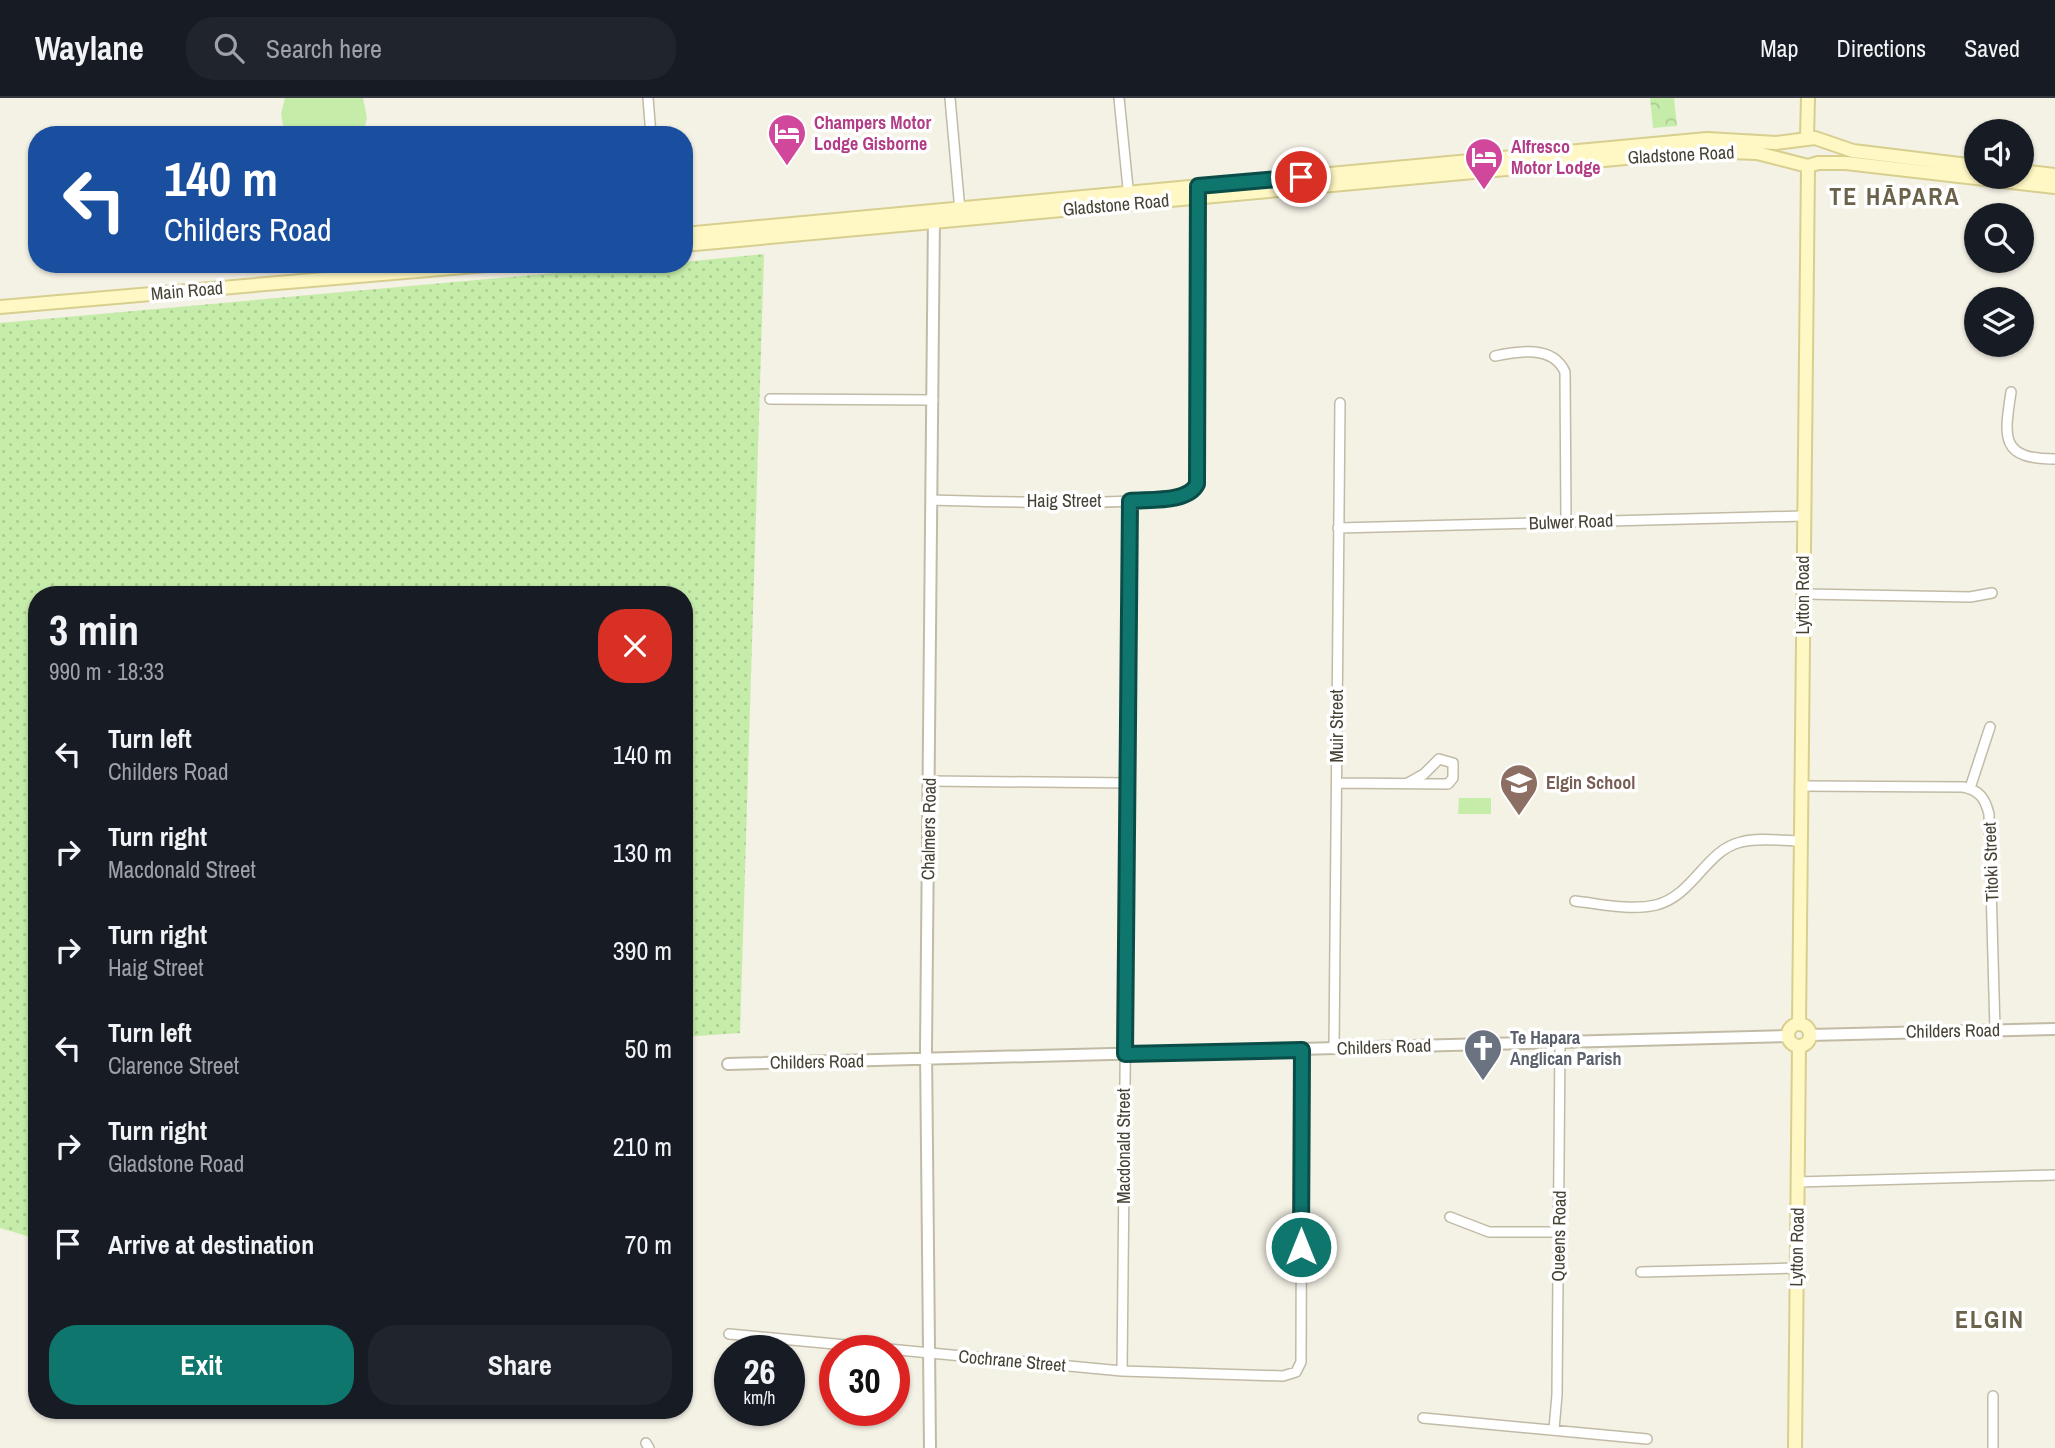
<!DOCTYPE html>
<meta charset="utf-8">
<style>
body{margin:0;font-family:"Archivo Narrow",sans-serif;background:#20242c;color:#f1f3f6;height:100vh;display:flex;flex-direction:column;font-size:26px;white-space:nowrap}
*{box-sizing:border-box;margin:0}
p{font-size:23px;color:#9ea1a6}
.icon{flex:none;width:38px;height:38px;fill:none;stroke:currentColor;stroke-width:2;stroke-linecap:round;stroke-linejoin:round}
.map{position:relative;flex:1;overflow:hidden}
.side{position:absolute;left:28px;top:488px;width:665px;height:833px;display:flex;flex-direction:column;background:#171b24;border-radius:28px;box-shadow:0 2px 5px #0004}
.side>*{flex:none}
.top-card{position:absolute;left:28px;top:28px;width:665px;height:147px;border-radius:28px;box-shadow:0 2px 5px #0004;background:#1a4fa0;color:#fff;overflow:hidden}
.controls{position:absolute;left:1964px;top:21px;display:grid;gap:14px}
.controls a{display:grid;place-items:center;width:70px;height:70px;border-radius:50%;background:#171b24;box-shadow:0 2px 5px #0004;font-size:35px}
.speed{position:absolute;left:714px;top:1237px;display:flex;gap:14px;font-size:35px;font-weight:700;text-align:center}
.speed>*{display:grid;place-content:center;width:91px;height:91px;border-radius:50%;background:#171b24;box-shadow:0 2px 5px #0004;line-height:1}
.speed small{font-size:18px;font-weight:400}
.speed .limit{border:10px solid #d22;background:#fff;color:#111}
.pin{position:absolute;display:grid;place-items:center;width:60px;height:60px;color:#fff;margin:-30px;border:4px solid #fff;border-radius:50%;box-shadow:0 2px 7px #0007}
.me{position:absolute;width:77px;margin:-38px;rotate:0deg;stroke-linejoin:round;filter:drop-shadow(0 0 5px #0008)}
.turn{display:flex;align-items:center;gap:24px;height:147px;padding:0 21px;font-size:32px}
.turn .icon{width:91px;height:91px;stroke-width:2.5}
.turn b{display:block;font-size:49px;line-height:60px}
.round{display:grid;place-items:center;flex:none;width:74px;height:74px;border-radius:28px;background:#20242c}
.head{display:flex;align-items:center;justify-content:space-between;height:119px;padding:0 21px}
h1{font-size:42px;font-weight:700;line-height:52px}
.primary-button{display:flex;gap:14px;margin-top:auto;padding:14px 21px}
.primary-button a{flex:1;height:80px;border-radius:28px;background:#0f766e;color:#fff;font-size:28px;font-weight:700;line-height:80px;text-align:center}
.primary-button a+a{background:#20242c;color:#f1f3f6}
ul{padding:0;list-style:none}
li{display:flex;align-items:center;gap:21px;height:98px;padding:0 21px}
li div{flex:1}
li b{display:block;font-size:26px}
li em{font-style:normal}
header{display:flex;align-items:center;gap:42px;box-sizing:border-box;height:98px;padding:0 35px;background:#171b24;border-bottom:2px solid #363941}
header strong{font-size:33px}
nav{display:flex;gap:38px;margin-inline-start:auto;font-size:24px}
.search{width:490px;height:63px;background:#20242c;display:flex;align-items:center;gap:18px;box-sizing:border-box;padding:0 24px;border-radius:28px;color:#9ea1a6;font-size:26px}
.map>svg:first-child{display:block}
.grass{fill:url(#grass-dots)}
.park{fill:url(#park-crowns)}
.pitch{fill:#c5eda9}
.lines{fill:none;stroke-linecap:round;stroke-linejoin:round}
.minor-casing{stroke:#c1bba6;stroke-width:12}
.tertiary-casing{stroke:#c1bba6;stroke-width:14}
.secondary-casing{stroke:#d8cf8f;stroke-width:16}
.minor{stroke:#fff;stroke-width:9}
.tertiary{stroke:#fff;stroke-width:10}
.secondary{stroke:#fff8c4;stroke-width:12}
.route-casing{stroke:#0a4d48;stroke-width:18}
.route{stroke:#0f766e;stroke-width:12}
.labels{text-anchor:middle;stroke-width:7;stroke-linejoin:round;paint-order:stroke}
.hotel-label{font-size:18px;font-weight:bold;fill:#b23c85;stroke:#fff;text-anchor:start}
.street-label{font-size:18px;fill:#474234;stroke:#fff}
.education-label{font-size:18px;font-weight:bold;fill:#785e54;stroke:#fff;text-anchor:start}
.worship-label{font-size:18px;font-weight:bold;fill:#5b616d;stroke:#fff;text-anchor:start}
.district-label{font-size:24px;font-weight:bold;letter-spacing:2px;fill:#6b624a;stroke:#fff}
</style>
<header>
<strong>Waylane</strong>
<div class="search"><svg class="icon" aria-label="search" viewBox="0 0 24 24"><circle cx="10" cy="10" r="6"/><path d="M15 15l6 6"/></svg>Search here</div>
<nav><a>Map</a><a>Directions</a><a>Saved</a></nav>
</header>
<div class="map">
<svg width="2055" height="1350" viewBox="0 0 2055 1350">
<defs>
<pattern id="grass-dots" width="8" height="8" patternUnits="userSpaceOnUse" patternTransform="scale(1.75)"><rect width="8" height="8" fill="#c5eda9"/><path d="M2 2h.1M6 6h.1" fill="none" stroke="#abcc92" stroke-width="1.8" stroke-linecap="round"/></pattern>
<pattern id="park-crowns" width="20" height="18" patternUnits="userSpaceOnUse" patternTransform="scale(1.75)"><rect width="20" height="18" fill="#c5eda9"/><path d="M2 6a3 3 0 1 1 6 0M12 15a3 3 0 1 1 6 0" fill="none" stroke="#abcc92"/></pattern>
</defs>
<rect width="100%" height="100%" fill="#f4f1e5"/>
<path class="grass" d="M764,156L740,935L684,939V497H37V1141L0,1130V225L655,166H684V164Z"/>
<path class="park" d="M1650,0H1674L1677,28L1653,30Z"/>
<path class="pitch" d="M285,0H363L367,20L363,35L285,37L281,16Z
M1459,700H1491V716H1458Z"/>
<g class="lines">
<defs>
<path id="minor" d="M648,0L651,37
M950,0L960,113
M1119,0L1129,100
M1495,258C1519,253 1553,247 1565,274L1566,424
M2011,294C2004,340 2000,361 2055,361
M770,301L933,302
M932,402C974,403 1170,411 1194,392L1198,380L1199,95
M1338,430L1803,418
M1803,496L1970,499L1992,495
M929,683L1129,685
M1337,685L1448,686L1453,680V665L1439,661L1424,676L1408,685
M1801,688L1963,689C1979,692 1985,700 1989,716L1995,932
M1970,690L1990,629
M1575,803C1601,806 1630,813 1656,807C1693,798 1706,752 1741,744C1760,739 1782,743 1801,743
M1334,951L1340,305
M1797,1084L2055,1077
M1450,1119L1489,1134H1559
M1641,1174L1796,1170
M729,1236L1122,1273L1283,1278L1296,1274L1301,1264L1302,952
M1122,1273L1131,403
M1993,1298V1350
M1423,1320L1647,1341
M1554,1331L1557,1297L1560,944
M646,1345L649,1350"/>
<path id="tertiary" d="M1810,937L2055,931
M728,966L1788,938
M930,1350L926,951L934,117"/>
<path id="secondary" d="M1807,39L1808,0
M2021,73L2055,77
M684,136L1707,41L1776,45L1815,40L1853,53L1976,68
M684,147L1701,53L1757,55L1808,68L1818,65H1846L2055,89
M0,209L487,167L531,166
M1799,926L1808,68
M1788 937a11 11 0 1 1 22 0a11 11 0 1 1-22 0Z
M1795,1350L1799,948"/>
</defs>
<use href="#minor" class="minor-casing"/>
<use href="#tertiary" class="tertiary-casing"/>
<use href="#secondary" class="secondary-casing"/>
<use href="#minor" class="minor"/>
<use href="#tertiary" class="tertiary"/>
<use href="#secondary" class="secondary"/>
</g>
<g class="lines">
<defs>
<path id="route" d="M1301,79L1198,88L1197,386C1188,405 1149,401 1130,403L1125,956L1302,952L1301,1149"/>
</defs>
<use href="#route" class="route-casing"/>
<use href="#route" class="route"/>
</g>
<defs>
<symbol id="hotel-pin" viewBox="-11 -11 22 30"><path d="M0 17L-7.5 6A9.5 9.5 0 1 1 7.5 6Z" fill="#d1479c" stroke="#fff"/><path d="M-6-4.5h1.5V1H6V5H4.5V3h-9V5H-6ZM-4 0a1.8 1.8 0 1 1 3.6 0ZM.5 0V-2.5h3Q6-2.5 6 0Z" fill="#fff"/></symbol>
<symbol id="school-pin" viewBox="-11 -11 22 30"><path d="M0 17L-7.5 6A9.5 9.5 0 1 1 7.5 6Z" fill="#8d6e63" stroke="#fff"/><path d="M0-5L7-2L0 1L-7-2ZM-4 1L0 2.5L4 1V4Q0 6-4 4Z" fill="#fff"/></symbol>
<symbol id="church-pin" viewBox="-11 -11 22 30"><path d="M0 17L-7.5 6A9.5 9.5 0 1 1 7.5 6Z" fill="#6b7280" stroke="#fff"/><path d="M-1.2-6h2.4v3.5h3.3v2.4h-3.3V6h-2.4V-.1h-3.3v-2.4h3.3Z" fill="#fff"/></symbol>
</defs>
<g fill-rule="evenodd">
<use href="#hotel-pin" x="765" y="13" width="44" height="60"/>
<use href="#hotel-pin" x="1462" y="37" width="44" height="60"/>
<use href="#school-pin" x="1497" y="663" width="44" height="60"/>
<use href="#church-pin" x="1461" y="928" width="44" height="60"/>
</g>
<g class="labels">
<g class="hotel-label">
<text x="814" y="31">Champers Motor<tspan x="814" dy="21">Lodge Gisborne</tspan></text>
<text x="1511" y="55">Alfresco<tspan x="1511" dy="21">Motor Lodge</tspan></text>
</g>
<g class="street-label">
<text transform="translate(1681 57) rotate(-3)" y="6">Gladstone Road</text>
<text transform="translate(1116 107) rotate(-5)" y="6">Gladstone Road</text>
<text transform="translate(187 193) rotate(-5)" y="6">Main Road</text>
<text x="1064" y="409">Haig Street</text>
<text transform="translate(1571 424) rotate(-2)" y="6">Bulwer Road</text>
<text transform="translate(1803 497) rotate(-90)" y="6">Lytton Road</text>
<text transform="translate(1337 628) rotate(-90)" y="6">Muir Street</text>
<text transform="translate(929 731) rotate(-89)" y="6">Chalmers Road</text>
<text transform="translate(1991 764) rotate(-92)" y="6">Titoki Street</text>
<text transform="translate(1953 933) rotate(-1)" y="6">Childers Road</text>
<text transform="translate(1384 949) rotate(-2)" y="6">Childers Road</text>
<text transform="translate(817 964) rotate(-1)" y="6">Childers Road</text>
<text transform="translate(1124 1048) rotate(-90)" y="6">Macdonald Street</text>
<text transform="translate(1559 1138) rotate(-89)" y="6">Queens Road</text>
<text transform="translate(1797 1149) rotate(-89)" y="6">Lytton Road</text>
<text transform="translate(1012 1263) rotate(5)" y="6">Cochrane Street</text>
</g>
<g class="education-label">
<text x="1546" y="691">Elgin School</text>
</g>
<g class="worship-label">
<text x="1510" y="946">Te Hapara<tspan x="1510" dy="21">Anglican Parish</tspan></text>
</g>
<g class="district-label">
<text x="1895" y="107">TE HĀPARA</text>
<text x="1990" y="1230">ELGIN</text>
</g>
</g>
</svg>
<div class="controls">
<a><svg class="icon" aria-label="sound" viewBox="0 0 24 24"><path d="M4 9h4l5-4v14l-5-4H4zM17 9q2 3 0 6"/></svg></a>
<a><svg class="icon" aria-label="search" viewBox="0 0 24 24"><circle cx="10" cy="10" r="6"/><path d="M15 15l6 6"/></svg></a>
<a><svg class="icon" aria-label="layers" viewBox="0 0 24 24"><path d="M12 4l9 5-9 5-9-5zM3 14l9 5 9-5"/></svg></a>
</div>
<div class="speed"><div>26<small>km/h</small></div><div class="limit">30</div></div>
<div class="pin" style="left:1301px;top:79px;background:#d93025"><svg class="icon" aria-label="arrive" viewBox="0 0 24 24"><path d="M6 21V4h12l-3 4 3 4H6"/></svg></div>
<svg class="me" style="left:1301px;top:1149px" viewBox="-20 -20 40 40"><circle r="17" fill="#0f766e" stroke="#fff" stroke-width="3"/><path d="M0-11L8 9 0 5-8 9z" fill="#fff"/></svg>
<div class="top-card">
<div class="turn"><svg class="icon" aria-label="left" viewBox="0 0 24 24"><path d="M17 20v-9H6M10 6l-5 5 5 5"/></svg><div><b>140 m</b>Childers Road</div></div>
</div>
<section class="side">
<div class="head"><div><h1>3 min</h1><p>990 m · 18:33</p></div><a class="round" style="background:#d93025;color:#fff"><svg class="icon" aria-label="close" viewBox="0 0 24 24"><path d="M6 6l12 12M18 6L6 18"/></svg></a></div>
<ul>
<li><svg class="icon" aria-label="left" viewBox="0 0 24 24"><path d="M17 20v-9H6M10 6l-5 5 5 5"/></svg><div><b>Turn left</b><p>Childers Road</p></div><em>140 m</em></li>
<li><svg class="icon" aria-label="right" viewBox="0 0 24 24"><path d="M7 20v-9h11M14 6l5 5-5 5"/></svg><div><b>Turn right</b><p>Macdonald Street</p></div><em>130 m</em></li>
<li><svg class="icon" aria-label="right" viewBox="0 0 24 24"><path d="M7 20v-9h11M14 6l5 5-5 5"/></svg><div><b>Turn right</b><p>Haig Street</p></div><em>390 m</em></li>
<li><svg class="icon" aria-label="left" viewBox="0 0 24 24"><path d="M17 20v-9H6M10 6l-5 5 5 5"/></svg><div><b>Turn left</b><p>Clarence Street</p></div><em>50 m</em></li>
<li><svg class="icon" aria-label="right" viewBox="0 0 24 24"><path d="M7 20v-9h11M14 6l5 5-5 5"/></svg><div><b>Turn right</b><p>Gladstone Road</p></div><em>210 m</em></li>
<li><svg class="icon" aria-label="arrive" viewBox="0 0 24 24"><path d="M6 21V4h12l-3 4 3 4H6"/></svg><div><b>Arrive at destination</b></div><em>70 m</em></li>
</ul>
<div class="primary-button"><a>Exit</a><a>Share</a></div>
</section>
</div>
